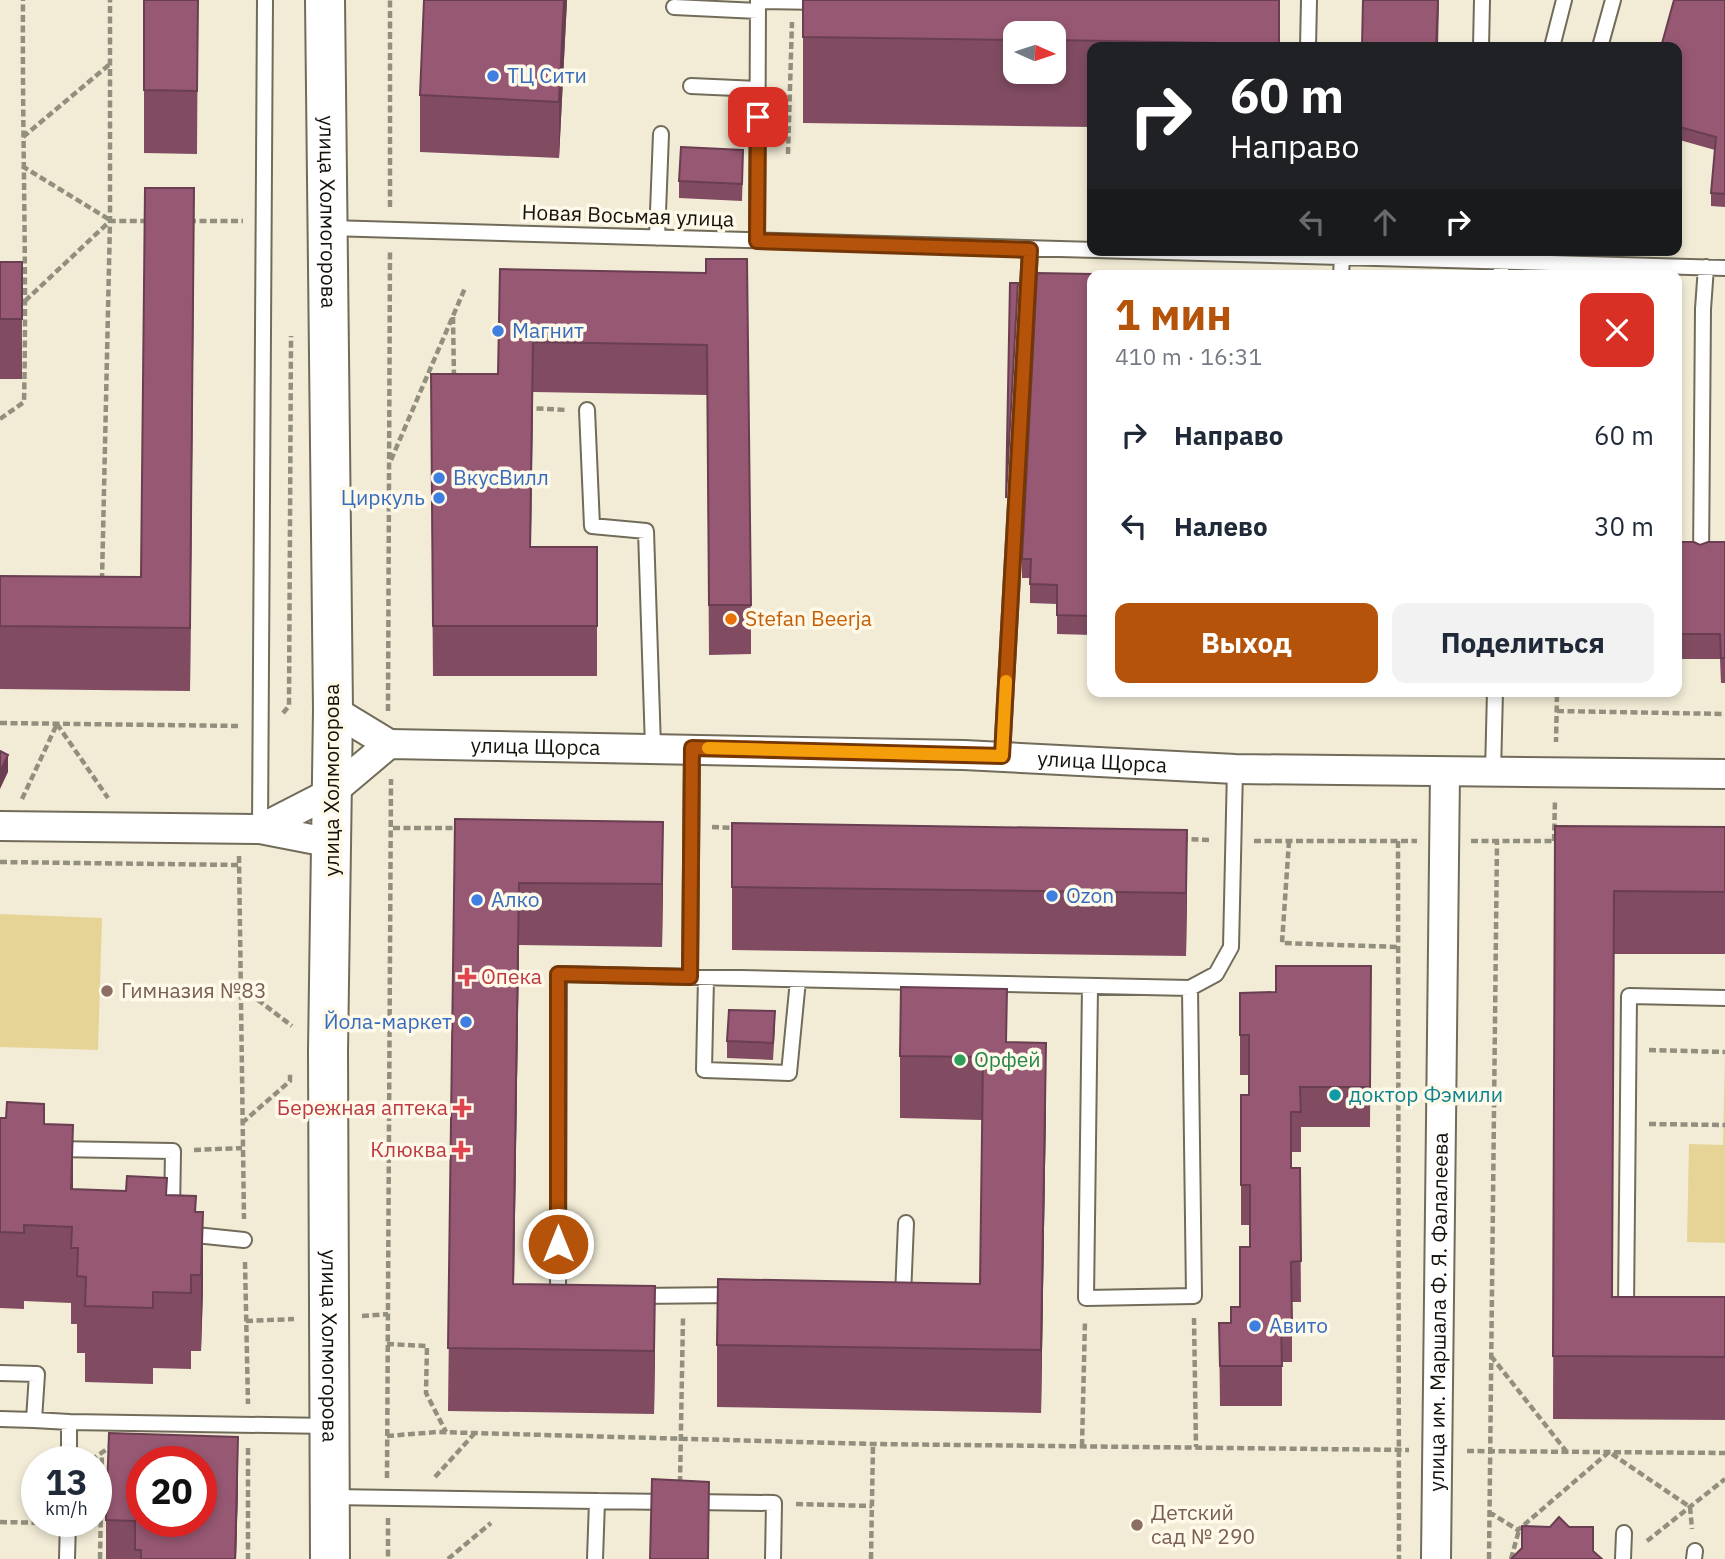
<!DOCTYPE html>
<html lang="ru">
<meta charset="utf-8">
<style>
body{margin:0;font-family:"IBM Plex Sans",sans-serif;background:#f2f2f3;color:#1f2937;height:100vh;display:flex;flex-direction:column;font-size:26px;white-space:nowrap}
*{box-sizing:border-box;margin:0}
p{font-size:23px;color:#747a83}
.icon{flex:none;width:38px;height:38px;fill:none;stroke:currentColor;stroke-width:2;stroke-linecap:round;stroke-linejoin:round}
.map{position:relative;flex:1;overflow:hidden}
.sheet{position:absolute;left:1087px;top:270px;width:595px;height:427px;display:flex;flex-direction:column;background:#fff;border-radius:14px;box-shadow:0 4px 10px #0003}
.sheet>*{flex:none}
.top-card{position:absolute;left:1087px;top:42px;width:595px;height:214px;border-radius:14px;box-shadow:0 4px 10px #0003;background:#202124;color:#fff;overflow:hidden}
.needle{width:46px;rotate:93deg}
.fabs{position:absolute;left:1003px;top:21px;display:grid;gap:14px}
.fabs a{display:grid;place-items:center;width:63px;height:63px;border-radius:14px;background:#fff;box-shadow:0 4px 10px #0003;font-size:35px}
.speed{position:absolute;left:21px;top:1446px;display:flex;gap:14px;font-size:35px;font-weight:700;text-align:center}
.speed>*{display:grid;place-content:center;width:91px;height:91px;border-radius:50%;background:#fff;box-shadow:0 4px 10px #0003;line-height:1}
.speed small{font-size:18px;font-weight:400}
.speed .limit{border:10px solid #d22;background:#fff;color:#111}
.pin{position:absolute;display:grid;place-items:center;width:60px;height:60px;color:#fff;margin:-30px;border-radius:14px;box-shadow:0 4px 10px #0006}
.me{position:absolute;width:77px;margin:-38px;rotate:0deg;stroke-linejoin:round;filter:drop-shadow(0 0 5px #0008)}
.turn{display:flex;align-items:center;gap:24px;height:147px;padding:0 28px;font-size:32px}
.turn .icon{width:91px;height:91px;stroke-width:2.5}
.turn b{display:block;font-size:49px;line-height:60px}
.lanes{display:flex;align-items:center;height:66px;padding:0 28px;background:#0003;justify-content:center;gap:35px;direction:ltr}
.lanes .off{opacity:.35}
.round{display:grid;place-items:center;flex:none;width:74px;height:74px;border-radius:14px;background:#f2f2f3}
.overview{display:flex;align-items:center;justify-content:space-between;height:119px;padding:0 28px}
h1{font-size:42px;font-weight:700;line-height:52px;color:#b45309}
.button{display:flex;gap:14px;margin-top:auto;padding:14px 28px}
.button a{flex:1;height:80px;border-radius:14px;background:#b45309;color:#fff;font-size:28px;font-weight:700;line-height:80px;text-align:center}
.button a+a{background:#f2f2f3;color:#1f2937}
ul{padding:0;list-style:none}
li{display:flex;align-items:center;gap:21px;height:91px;padding:0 28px}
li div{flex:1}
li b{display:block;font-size:26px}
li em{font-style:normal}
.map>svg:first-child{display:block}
.green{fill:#e6d497}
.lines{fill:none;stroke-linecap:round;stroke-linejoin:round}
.lane-casing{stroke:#716b59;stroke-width:18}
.street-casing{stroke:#716b59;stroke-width:32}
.secondary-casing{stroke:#716b59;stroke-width:42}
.path{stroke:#938f7f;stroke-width:4.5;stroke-dasharray:7 3.5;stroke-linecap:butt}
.lane{stroke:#fff;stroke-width:14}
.street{stroke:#fff;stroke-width:28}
.secondary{stroke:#fff;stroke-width:38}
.wall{fill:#814c62;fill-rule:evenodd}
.shaded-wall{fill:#693e50}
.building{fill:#965872;stroke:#693e50;stroke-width:2;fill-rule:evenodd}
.route-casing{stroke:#753606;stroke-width:18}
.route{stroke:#b45309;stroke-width:12}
.slow{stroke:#f59e0b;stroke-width:12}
.shop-dot{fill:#3f7fe0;stroke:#fef9e8;stroke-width:2.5}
.food-dot{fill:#e8710a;stroke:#fef9e8;stroke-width:2.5}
.health-dot{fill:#e0444e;stroke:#fef9e8;stroke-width:2.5}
.education-dot{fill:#8d6e63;stroke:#fef9e8;stroke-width:2.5}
.leisure-dot{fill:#2e9e5b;stroke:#fef9e8;stroke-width:2.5}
.culture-dot{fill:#0f9aa8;stroke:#fef9e8;stroke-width:2.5}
.labels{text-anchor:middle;stroke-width:7;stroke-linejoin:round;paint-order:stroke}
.shop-label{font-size:21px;fill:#366cbe;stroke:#fef9e8;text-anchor:start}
.street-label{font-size:21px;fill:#14120b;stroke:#fef9e8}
.food-label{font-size:21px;fill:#c56008;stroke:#fef9e8;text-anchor:start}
.health-label{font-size:21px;fill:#be3a42;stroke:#fef9e8;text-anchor:end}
.education-label{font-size:21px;fill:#785e54;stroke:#fef9e8;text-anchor:start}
.leisure-label{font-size:21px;fill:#27864d;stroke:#fef9e8;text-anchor:start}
.culture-label{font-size:21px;fill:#0d838f;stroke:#fef9e8;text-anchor:start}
</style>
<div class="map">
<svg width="1725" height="1559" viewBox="0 0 1725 1559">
<rect width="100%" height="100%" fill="#f2ecd6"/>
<path class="green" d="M0,914L102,918L98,1050L0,1047Z
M1725,1052V1243L1687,1242L1689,1144L1723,1145Z"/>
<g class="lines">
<defs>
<path id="lane" d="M674,7L758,11
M1308,47L1309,0
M1481,47L1482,0
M1552,47L1564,0
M1600,47L1613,0
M691,86L758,89
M329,228L1725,268
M657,238L661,134
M757,241L758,1L821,2
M1496,250L1501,263V275
M1341,275L1342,258
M587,410L592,526L646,531L653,747
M1701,561L1703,309L1706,267
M1002,756L1030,250
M1493,773L1495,691
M260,829L265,0
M690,977L692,748
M706,978L704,1070L789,1073L798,980
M1090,986L1086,1298L1194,1296L1190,988
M54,1149L173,1151L172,1214
M186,1234L244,1240
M636,1296L735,1295
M899,1296H903L906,1223
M563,1297L558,1298L559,974L1190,988L1216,974L1231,947L1235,769
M1633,1308H1626L1629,996L1725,998
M0,1373L37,1374L34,1420L0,1419
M34,1420L69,1422
M69,1461V1422L329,1426
M331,1497L668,1502
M692,1502L774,1503L773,1559
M67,1559L68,1521
M595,1559L597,1501
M1623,1559L1624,1533
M1694,1559L1695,1551"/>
<g id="street">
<path d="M333,710L389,744"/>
<path id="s1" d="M0,826L260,829L332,792L389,744L964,755L1235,769L1725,774"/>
<path d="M260,829L332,843"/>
<path id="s2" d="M1436,1559L1445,773"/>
</g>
<g id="secondary">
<path id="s3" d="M325,0L333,710L328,1051L330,1559"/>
</g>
</defs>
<use href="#lane" class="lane-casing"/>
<use href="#street" class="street-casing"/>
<use href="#secondary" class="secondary-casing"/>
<path class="path" d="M23,137L110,64
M788,154L792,22
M22,166L110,220
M390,207V0
M189,221H243
M25,301L110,221H149
M453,317L454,379
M526,408L567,410
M0,419L24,402C27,268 22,134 23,0
M391,460L465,288
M102,580L110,221V0
M1516,694H1557L1556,742
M388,711L390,251
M1557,711L1725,714
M283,713L289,706L291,336
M0,723L240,726
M57,724L108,798
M22,799L57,724
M712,827L735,828
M393,828H458
M1181,839L1211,840
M1254,841H1417
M1289,841L1282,943L1398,947
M1398,841L1399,1559
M1471,841H1561
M1554,841L1555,800
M239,856L244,1219
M0,862L238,865
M241,987L292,1026
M1649,1050L1725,1052
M242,1123L290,1081V1073
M1649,1124L1725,1125
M194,1150L242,1148
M245,1262L248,1404
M362,1316L388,1314
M1194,1318L1196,1447
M246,1321L294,1319
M387,1344L427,1346L426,1393L446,1432
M1491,1356L1566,1451
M387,1436L437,1432L873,1444L1409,1450
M1082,1446L1085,1320
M248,1448V1559
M1467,1451L1725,1453
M91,1460L113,1445
M435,1477L474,1434
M387,1478L391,779
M680,1483L683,1317
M796,1504L872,1506
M1489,1512L1518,1530L1609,1452L1690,1507L1692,1529
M388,1518V1559
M0,1522L47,1523
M1647,1541L1725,1479
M100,1559L102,1452
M448,1559L491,1523
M871,1559L873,1444
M1489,1559L1497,841
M1511,1559L1519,1530"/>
<use href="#lane" class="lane"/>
<use href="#street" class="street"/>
<use href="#secondary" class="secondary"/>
</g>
<path class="wall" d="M144,0H198L197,154L144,153Z
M424,0H567L559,158L420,152V95Z
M1280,0V47H1092V127L803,123V37ZM1015,33H1054V72H1015Z
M1725,0V207L1711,206V193L1715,150L1676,139V47Z
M743,167L742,201L679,198V181Z
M194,251L190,691L0,689V576L141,577Z
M0,262H22V379H0Z
M500,269L706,273L751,605V654L709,655L707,395L533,392L531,547H597V676H433L431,424L498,374Z
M1092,275V635L1057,634V604L1030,603V578H1022V559Z
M1676,542L1700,545L1725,542V683H1721L1720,659H1676Z
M455,819L663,885L662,947L519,945L514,1284L655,1349L654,1414L448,1411Z
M1555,826L1725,827V954H1614L1612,1297H1725V1420L1553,1419Z
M732,887L1187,893L1186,956L732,950Z
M1371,966L1370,1127H1301V1152H1291V1168H1300L1301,1302H1292V1362H1282V1406H1220L1219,1323H1231L1240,1307L1250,1247V1225H1241V1135L1249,1095V1075H1240V993L1276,992Z
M775,1028L773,1060L727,1058V1041Z
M1007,1042L1046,1106L1041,1413L717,1407V1345L980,1284L982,1120L900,1118V1056Z
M0,1118L44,1124L73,1189L167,1195L196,1212L203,1289L201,1351H191V1369L153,1368V1384L85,1382V1353H77V1324H71V1303L24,1301V1309L0,1308Z
M238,1488L236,1559H106V1520Z"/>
<path class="shaded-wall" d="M564,0H567L559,158V102Z
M1438,0H1439L1438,47H1436Z
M194,188V251L190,691V628Z
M533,342V392L530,596Z
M8,755V772L0,789V772Z
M663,822V885L662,947V884Z
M1187,830V893L1186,956V893Z
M519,883V945L513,1347V1284Z
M1046,1043V1106L1041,1413V1350Z
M73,1125V1201L71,1189Z
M203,1212V1289L201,1351V1275Z
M655,1286V1349L654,1414V1351Z
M238,1437V1488L236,1559H235Z"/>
<path class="building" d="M144,0H198L197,91L144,90Z
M424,0H564L559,102L420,95Z
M803,0H1279V44L1054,40V33H1015V40L803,37Z
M1363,0H1438L1436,47H1362Z
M1674,0H1725V194L1711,193L1716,137L1676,126V47H1661Z
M681,147L743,150L742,184L679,181Z
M145,188H194L190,628L0,626V576L141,577Z
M706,259H747L751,605H709L707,345L533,342L530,547H597V626H433L431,374H498L500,269L706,273Z
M0,262H22V319H0Z
M1037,273L1150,275H1092V616L1057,615V585L1030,584L1031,559H1022Z
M1010,283H1018L1006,498Z
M1676,542H1694L1700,545L1708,542H1725V658H1721L1720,634H1676Z
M0,751L8,755L0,772Z
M455,819L663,822L662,884L519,883L513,1284L655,1286L654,1351L448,1348Z
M732,823L1187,830L1186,893L732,887Z
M1555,826L1725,827V892L1614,891L1612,1297H1725V1357L1553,1356Z
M1276,966H1371L1370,1087H1300L1301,1112H1291V1168H1300L1301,1261L1291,1262L1292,1322H1281L1282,1366H1220L1219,1323H1231V1307H1240V1247H1250V1185H1241V1095H1249V1035H1240V993L1276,992Z
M901,987L1007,989L1006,1042L1046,1043L1041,1350L717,1345L718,1279L980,1284L983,1057L900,1056Z
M729,1010L775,1011L773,1043L727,1041Z
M7,1102L44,1104V1124L73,1125L71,1189L126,1191L127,1176L167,1178L166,1195L196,1196L195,1212H203L201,1275H191V1293L153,1292V1308L85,1306L86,1277L77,1276L78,1248H71L72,1227L24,1225V1233L0,1232V1118H6Z
M109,1433L238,1437L235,1559H141V1550H135V1521L106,1520ZM142,1461H201V1521H142Z
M652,1479L709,1482L708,1559H650Z
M1559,1517L1569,1527H1593V1551L1602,1559H1511L1522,1548V1526L1550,1527Z"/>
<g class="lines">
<defs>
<path id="route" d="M558,1244V974L690,977L692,748L1002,756L1030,250L757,241L758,117"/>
</defs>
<use href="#route" class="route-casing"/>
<use href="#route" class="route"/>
<path class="slow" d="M708,748L1002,756L1006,681"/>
</g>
<g class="shop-dot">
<circle cx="493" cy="76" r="7"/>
<circle cx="498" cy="331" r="7"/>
<circle cx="439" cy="478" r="7"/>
<circle cx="439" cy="498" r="7"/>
<circle cx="1052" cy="896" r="7"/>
<circle cx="477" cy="900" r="7"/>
<circle cx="466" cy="1022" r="7"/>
<circle cx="1255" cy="1326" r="7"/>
</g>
<circle class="food-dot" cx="731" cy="619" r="7"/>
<g class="health-dot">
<path d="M463.5 966.5h7v7h7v7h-7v7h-7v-7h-7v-7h7z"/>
<path d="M458.5 1097.5h7v7h7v7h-7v7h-7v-7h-7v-7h7z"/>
<path d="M457.5 1139.5h7v7h7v7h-7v7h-7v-7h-7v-7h7z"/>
</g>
<g class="education-dot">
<circle cx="107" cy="991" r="7"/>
<circle cx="1137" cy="1525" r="7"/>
</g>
<circle class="leisure-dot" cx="960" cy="1060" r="7"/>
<circle class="culture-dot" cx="1335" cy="1095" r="7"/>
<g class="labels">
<g class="shop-label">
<text x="507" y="83">ТЦ Сити</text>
<text x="512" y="338">Магнит</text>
<text x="453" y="485">ВкусВилл</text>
<text x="425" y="505" text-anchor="end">Циркуль</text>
<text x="1066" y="903">Ozon</text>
<text x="491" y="907">Алко</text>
<text x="452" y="1029" text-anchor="end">Йола-маркет</text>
<text x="1269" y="1333">Авито</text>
</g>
<g class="street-label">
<text dy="7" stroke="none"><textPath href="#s3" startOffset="212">улица Холмогорова</textPath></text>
<text transform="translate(628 216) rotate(2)" y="7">Новая Восьмая улица</text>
<text dy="7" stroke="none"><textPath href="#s1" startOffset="562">улица Щорса</textPath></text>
<text dy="7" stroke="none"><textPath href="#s1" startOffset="1129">улица Щорса</textPath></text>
<text transform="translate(332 780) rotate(-90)" y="7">улица Холмогорова</text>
<text dy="7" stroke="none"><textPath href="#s2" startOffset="247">улица им. Маршала Ф. Я. Фалалеева</textPath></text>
<text dy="7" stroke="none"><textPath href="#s3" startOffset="1346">улица Холмогорова</textPath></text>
</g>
<g class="food-label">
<text x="745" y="626">Stefan Beerja</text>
</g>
<g class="health-label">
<text x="481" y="984" text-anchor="start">Опека</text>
<text x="448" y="1115">Бережная аптека</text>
<text x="447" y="1157">Клюква</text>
</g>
<g class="education-label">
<text x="121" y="998">Гимназия №83</text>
<text x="1151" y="1520">Детский<tspan x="1151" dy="24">сад № 290</tspan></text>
</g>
<g class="leisure-label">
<text x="974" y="1067">Орфей</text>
</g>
<g class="culture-label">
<text x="1349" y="1102">доктор Фэмили</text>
</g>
</g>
</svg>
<div class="fabs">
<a><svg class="needle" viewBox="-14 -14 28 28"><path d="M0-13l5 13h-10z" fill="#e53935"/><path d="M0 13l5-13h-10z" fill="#747a83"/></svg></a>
</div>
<div class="speed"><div>13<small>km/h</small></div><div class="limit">20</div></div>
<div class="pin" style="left:758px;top:117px;background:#d93025"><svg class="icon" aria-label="arrive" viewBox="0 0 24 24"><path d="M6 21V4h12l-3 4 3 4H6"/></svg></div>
<svg class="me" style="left:558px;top:1244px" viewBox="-20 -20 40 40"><circle r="17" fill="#b45309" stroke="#fff" stroke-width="3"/><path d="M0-11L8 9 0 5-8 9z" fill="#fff"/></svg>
<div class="top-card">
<div class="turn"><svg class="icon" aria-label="right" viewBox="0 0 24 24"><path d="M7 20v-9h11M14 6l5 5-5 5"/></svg><div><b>60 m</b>Направо</div></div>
<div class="lanes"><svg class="icon off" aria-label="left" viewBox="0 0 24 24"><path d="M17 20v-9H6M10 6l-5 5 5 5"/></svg><svg class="icon off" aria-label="ahead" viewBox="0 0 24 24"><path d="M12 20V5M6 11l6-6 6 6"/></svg><svg class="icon" aria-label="right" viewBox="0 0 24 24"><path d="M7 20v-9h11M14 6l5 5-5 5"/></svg></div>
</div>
<section class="sheet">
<div class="overview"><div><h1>1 мин</h1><p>410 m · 16:31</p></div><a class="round" style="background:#d93025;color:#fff"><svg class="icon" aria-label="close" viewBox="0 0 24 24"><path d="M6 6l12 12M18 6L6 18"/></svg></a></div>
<ul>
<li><svg class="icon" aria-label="right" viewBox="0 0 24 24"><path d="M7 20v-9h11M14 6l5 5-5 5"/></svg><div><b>Направо</b></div><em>60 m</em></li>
<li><svg class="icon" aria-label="left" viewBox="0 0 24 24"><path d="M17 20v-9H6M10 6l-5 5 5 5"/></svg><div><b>Налево</b></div><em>30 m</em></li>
</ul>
<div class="button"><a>Выход</a><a>Поделиться</a></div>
</section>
</div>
